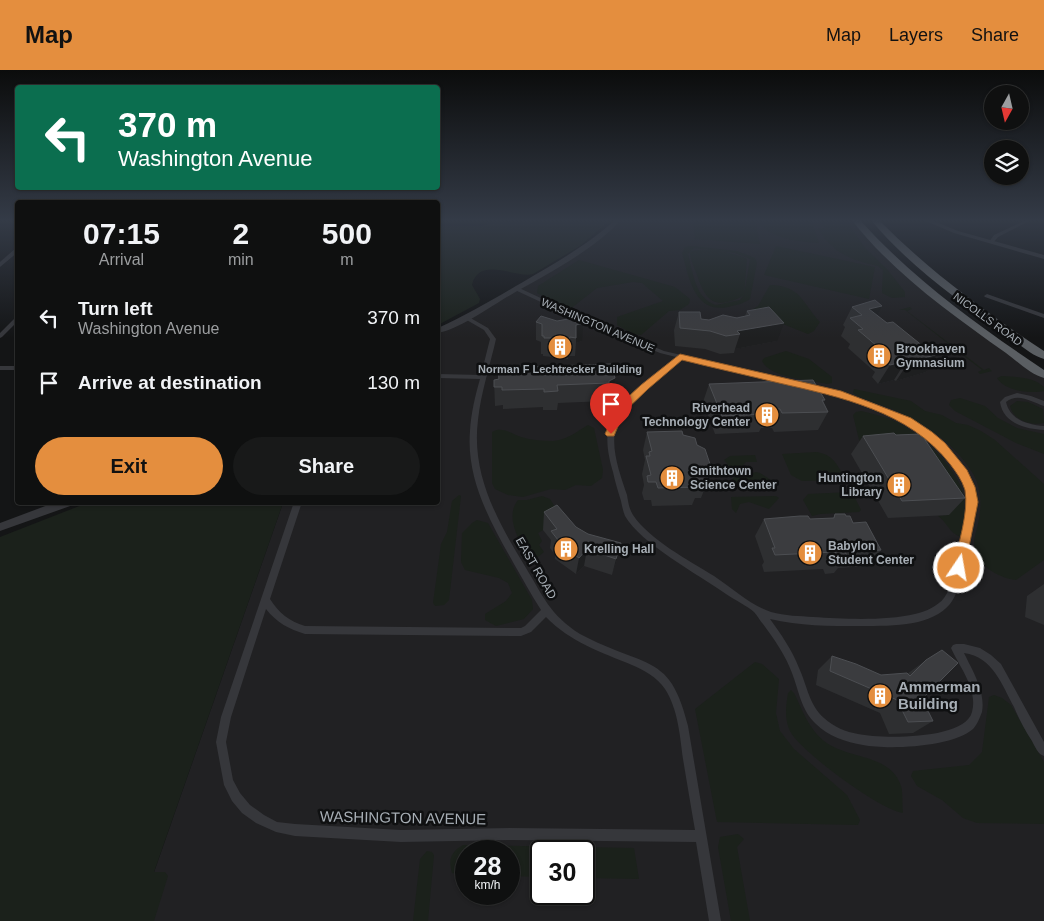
<!DOCTYPE html>
<style>
body{margin:0;font-family:Arial,sans-serif;background:#181919;color:#f1f3f6;height:100vh;display:flex;flex-direction:column;font-size:19px;white-space:nowrap}
*{box-sizing:border-box;margin:0}
p{font-size:16px;color:#9b9d9f}
.icon{flex:none;width:28px;height:28px;fill:none;stroke:currentColor;stroke-width:2;stroke-linecap:round;stroke-linejoin:round}
.map{position:relative;flex:1;overflow:hidden}
.side{position:absolute;left:15px;top:130px;width:425px;height:305px;display:flex;flex-direction:column;background:#0f1010;border-radius:5px;box-shadow:0 1px 4px #0004,0 0 0 1px #2f3030}
.side>*{flex:none}
.top-card{position:absolute;left:15px;top:15px;width:425px;height:105px;border-radius:5px;box-shadow:0 1px 4px #0004,0 0 0 1px #2f3030;background:#0b6e4f;color:#fff;overflow:hidden}
.needle{width:32px;rotate:188deg}
.controls{position:absolute;left:984px;top:15px;display:grid;gap:10px}
.controls a{display:grid;place-items:center;width:45px;height:45px;border-radius:50%;background:#0f1010;box-shadow:0 1px 4px #0004,0 0 0 1px #2f3030;font-size:25px}
.speed{position:absolute;left:455px;top:770px;display:flex;gap:10px;font-size:25px;font-weight:700;text-align:center}
.speed>*{display:grid;place-content:center;width:65px;height:65px;border-radius:50%;background:#0f1010;box-shadow:0 1px 4px #0004,0 0 0 1px #2f3030;line-height:1}
.speed small{font-size:12px;font-weight:400}
.speed .limit{border:2px solid #111;border-radius:8px;background:#fff;color:#111}
.pin{position:absolute;display:grid;place-items:center;width:42px;height:42px;color:#fff;margin:-51px -21px;border-radius:50% 50% 50% 0;rotate:-45deg;box-shadow:0 0 5px #0007}
.pin .icon{rotate:45deg}
.me{position:absolute;width:55px;margin:-28px;rotate:12deg;stroke-linejoin:round;filter:drop-shadow(0 0 4px #0008)}
.turn{display:flex;align-items:center;gap:18px;height:105px;padding:0 20px;font-size:22px}
.turn .icon{width:65px;height:65px;stroke-width:2.5}
.turn b{display:block;font-size:35px;line-height:42px}
.eta{display:flex;justify-content:space-evenly;align-items:center;height:85px;text-align:center}
.eta b{font-size:30px;font-weight:700;line-height:35px}
.primary-button{display:flex;gap:10px;margin-top:auto;padding:10px 20px}
.primary-button a{flex:1;height:58px;border-radius:30px;background:#e48e3e;color:#111;font-size:20px;font-weight:700;line-height:58px;text-align:center}
.primary-button a+a{background:#181919;color:#f1f3f6}
ul{padding:0;list-style:none}
li{display:flex;align-items:center;gap:15px;height:65px;padding:0 20px}
li div{flex:1}
li b{display:block;font-size:19px}
li em{font-style:normal}
header{display:flex;align-items:center;gap:30px;box-sizing:border-box;height:70px;padding:0 25px;background:#e48e3e;color:#111}
header strong{font-size:24px}
nav{display:flex;gap:28px;margin-inline-start:auto;font-size:18px}
.map>svg:first-child{display:block}
.built{fill:#212123;fill-rule:evenodd}
.green{fill:#1b211b;fill-rule:evenodd}
.lines{fill:none;stroke-linecap:round;stroke-linejoin:round}
.minor{fill:#36373b;fill-rule:evenodd}
.tertiary{fill:#36373b;fill-rule:evenodd}
.trunk{fill:#5a5e62;fill-rule:evenodd}
.wall{fill:#2e2f31}
.shaded-wall{fill:#1e1f20}
.building{fill:#3b3c3f;stroke:#4c4e52}
.route{fill:#e48e3e;stroke:#945c28}
.labels{text-anchor:middle;stroke-width:5;stroke-linejoin:round;paint-order:stroke}
.far-street-label{font-size:11px;fill:#a7aeb5;stroke:#0f1011}
.far-poi-label{font-size:11px;font-weight:bold;fill:#a7aeb5;stroke:#0f1011}
.poi-label{font-size:12px;font-weight:bold;fill:#a7aeb5;stroke:#0f1011;text-anchor:start}
.street-label{font-size:12px;fill:#a7aeb5;stroke:#0f1011}
.near-poi-label{font-size:15px;font-weight:bold;fill:#a7aeb5;stroke:#0f1011;text-anchor:start}
.near-street-label{font-size:15px;fill:#a7aeb5;stroke:#0f1011}
</style>
<header>
<strong>Map</strong>
<nav><a>Map</a><a>Layers</a><a>Share</a></nav>
</header>
<div class="map">
<svg width="1044" height="851" viewBox="0 0 1044 851">
<rect width="100%" height="100%" fill="#141516"/>
<path class="built" d="M619,149H855L912,207L1044,305V851H137L283,433L438,432V261L467,248L569,188ZM466,781H509V824H466ZM541,781H584V824H541Z"/>
<path class="green" d="M487,149H524L526,153L559,152L570,149L610,150L580,176L533,204C517,209 479,185 472,215L480,229L479,233L438,255V156H482L487,154Z
M693,149H755L760,174L695,169Z
M758,149H811L819,173C801,172 766,169 758,149Z
M819,149H845L865,178L887,199L905,222V227L892,228L882,223L883,200L878,196C851,190 832,183 818,158H826Z
M692,176L737,181L755,188L757,193L750,229C743,234 736,235 728,237C694,244 689,207 682,183L685,177ZM694,178L735,183L750,189L744,225L747,189C736,183 701,176 690,182C690,189 694,197 697,205C706,232 715,240 743,226L740,230L716,235C695,229 693,202 688,184Z
M776,176L875,197L869,229L764,205Z
M579,190L675,217L690,229L689,234L680,240L669,241L641,265L633,264L617,255V247L663,231L642,213L633,212L597,218L569,240L537,223L538,216Z
M770,215C802,216 802,233 820,252L814,261L808,264L755,243L753,239L758,236Z
M910,237L912,239L907,241L984,300L989,298L992,301L980,304L978,302L982,300L905,240H899Z
M786,281L809,289L832,307V313L827,314C810,310 770,308 762,291L764,288Z
M1002,306C1015,307 1034,307 1044,317V321C1030,324 1005,321 997,308Z
M854,319L911,331L925,341L942,345L956,353L968,355L981,361L995,370L1044,414V490L1016,510C998,508 974,494 974,473C974,467 977,460 978,454C982,436 982,418 972,402C954,373 923,352 892,339C879,334 865,331 853,323Z
M960,328L985,336L998,348L1017,358L1044,364V384L1016,373L955,341L949,335L951,330Z
M1017,331L1028,332L1043,339L1044,353C1031,356 1013,350 1010,336Z
M861,341C870,343 878,345 887,348C914,356 961,399 964,428C965,441 963,455 961,467C949,463 947,452 938,446L948,445L873,375L859,370L853,345L856,342Z
M588,355L594,358L603,400L602,408L591,416L576,415L565,420L551,419L523,427L508,425L495,419L492,413V362C503,356 511,364 521,367C531,370 543,371 553,371C567,370 576,362 588,355Z
M817,382C833,385 837,394 844,407L843,410L802,411L791,405L782,384Z
M755,385L757,392H746L739,400L730,397L724,390L730,386Z
M756,402L760,403L771,410L770,412L728,414L736,405L744,406Z
M850,422L853,424L861,440L859,442L820,444L812,446L803,430L808,424Z
M459,425L461,426L449,530L444,535L435,536L433,533L441,474L447,462L452,431Z
M542,426L550,429L556,439L543,460L538,463L542,471L539,475L544,482L538,487L525,483C518,467 505,446 518,430H527Z
M776,426L779,428L769,439L749,432L740,434L736,443L732,439L731,427Z
M87,433H283L154,802H165L168,806L154,851H0V467Z
M477,450L488,453L532,530L533,539L524,549L496,556L485,550V544L506,531L512,523L508,513L499,508L465,500L461,492L462,463L472,453Z
M755,592L762,594L779,609L776,643L780,661L794,679L847,725L860,750L858,755L717,752L695,639Z
M791,620L794,623C803,641 808,658 824,671C848,690 890,683 901,716C903,720 902,737 903,743C880,740 800,681 790,661C784,649 786,635 788,623Z
M994,625L1002,628L1011,635L1044,692V754L977,753L963,748L942,730L917,716L911,706L913,701L969,695L982,682L989,627Z
M738,764L744,769L737,777L750,851H731L718,777L720,767Z
M463,775L634,778L639,809L584,808V781H541V807L509,806V781H466V805L452,803C448,789 451,782 463,775Z
M427,781L432,782L434,785L428,851H413L420,789Z"/>
<g class="lines">
<path class="minor" d="M1028,149H1033L998,167L993,173L989,172L994,165Z
M16,178H18V182L0,197V192Z
M517,217L575,244L664,281L799,312V314L797,315L682,288C659,307 628,326 617,354C609,376 620,404 627,425C628,431 629,439 633,445C650,470 688,490 714,506C732,518 750,535 771,542C785,546 800,546 813,547C843,549 886,551 915,544C925,542 938,536 944,528C952,518 955,497 958,484C963,464 972,442 967,421C964,408 957,398 949,388C913,346 858,331 807,317V315L809,314C863,327 919,344 956,387C965,399 974,413 976,428C977,444 972,460 968,476C964,493 961,520 950,534C942,544 926,551 913,553C896,556 878,556 860,556C830,556 799,556 770,549C781,564 792,580 799,598C807,615 809,635 824,648C834,657 846,662 858,664C881,669 965,670 972,642C978,619 960,598 951,578L953,575L956,574H964L980,578L991,585L1001,594L1044,672V686C1038,684 1035,677 1032,671C1025,660 1019,649 1014,637C1002,615 993,587 964,583C965,585 968,591 970,595C977,609 985,626 982,642C980,647 977,655 973,659C953,677 889,680 863,675C846,672 828,666 816,654C801,640 799,621 792,603C786,586 774,569 763,554C760,551 758,546 754,542C749,537 733,529 726,524C699,505 640,473 625,446C623,441 622,436 621,431C618,421 615,412 613,402C609,388 605,371 609,357C617,328 654,305 676,287L660,283L571,246L515,220V218Z
M987,224L1044,244V248L985,227L984,226Z
M18,245V251L2,267L0,268V263Z
M467,246L488,258L496,269C490,296 481,322 478,350C471,405 498,452 526,498C543,526 550,545 580,564C591,570 603,575 615,580C635,588 660,594 672,614C680,627 684,641 688,656L721,851H709L696,772L510,770L401,772L295,766L276,762L256,753L242,743L232,731L224,715L216,672L221,647L294,432H302L270,529C279,543 289,551 305,556L521,558L525,556L541,540C531,525 523,509 514,494C491,453 466,410 470,361C471,344 475,326 480,309L438,308V304L481,305L490,269L484,260L465,249L464,248ZM266,539C277,553 289,559 305,564L521,566L531,562L546,547C570,572 601,582 632,595C644,600 657,607 665,619C678,639 680,666 683,689C687,713 691,737 695,760L510,758L401,760L295,754L277,752L264,745L250,735L240,723L233,710L226,672L231,647Z
M0,296H18V300H0Z
M1017,323L1031,326L1044,331V336C1032,332 1018,322 1006,332C1010,350 1028,355 1044,356V360C1025,359 1003,353 1000,332L1005,327Z"/>
<path class="tertiary" d="M616,149H622C590,184 542,206 502,230C484,241 458,259 438,263V258C467,245 495,228 523,212C555,193 588,175 616,149Z
M921,149H929L958,161L1044,185V189L954,163Z
M56,432H74L73,435L0,461V453Z"/>
<path class="trunk" d="M851,149H859C913,209 977,255 1044,300V308C1031,305 1017,291 1006,283C951,244 893,203 851,149Z
M870,149H878C928,200 985,242 1044,281V289C1032,286 1019,274 1008,266C960,232 908,195 870,149Z"/>
</g>
<path class="wall" d="M852,237L877,245L887,253L924,277L938,284L926,302L896,311L894,310L878,314L872,307L875,302L848,278L850,274L841,266L845,257L843,255Z
M747,241L777,271L735,279L734,283L720,284L705,279L675,276L674,260L679,242L701,249L709,250L745,246Z
M557,251L582,271L576,273L575,286H568V289L552,288V287L543,286V284H541V272L536,270V252Z
M611,294L612,327L607,329L606,331L558,333L557,340H543V337L503,339V335L495,336L494,310L498,309V298Z
M709,314L825,330L823,332L828,342L818,360L774,362L772,358H761L759,362L715,364L703,332Z
M647,362L683,365L707,406L708,410L701,428H695L692,435L652,436L651,430H644L642,423L644,415L642,404L645,390L643,380Z
M896,365L965,428L949,445L888,448L851,384L863,366Z
M544,442L576,457L588,464L621,473L617,490L612,505L584,496L576,504L555,489V485L550,478L551,470L543,460Z
M835,444L846,446L881,480L867,496L838,498L834,503L825,504L823,499L764,502L762,495L764,492L755,466L764,449H810L833,448Z
M1044,514V555L1025,547L1027,526Z
M832,586L881,605L907,604L926,590L922,629L933,651L913,663L889,664L880,643L816,615L818,600Z"/>
<path class="shaded-wall" d="M882,236L872,254L859,257L869,239Z
M583,253L582,271L576,273V255Z
M784,253L777,271L735,279L740,264L737,261Z
M938,284L926,302L896,311L908,293Z
M906,291L894,310L878,314L890,295Z
M615,308L612,327L607,329L609,313V311Z
M711,397L706,410V402Z
M621,473L617,490L612,505L616,489Z
M587,479L584,496L576,504L579,488Z"/>
<path class="building" d="M875,230L882,236L869,239L887,253L893,252L924,277L929,276L938,284L908,293L906,291L890,295L882,289L890,287L858,260L863,259L850,248L862,245L852,237Z
M769,237L784,253L737,261L740,264L726,266L710,261L680,258L679,242H700L701,249L709,250L723,245L737,248L750,245L747,241Z
M541,246L557,251L579,247L583,253L576,255V268L570,267L569,271L553,270V268H544V266H542V254L536,252Z
M611,294L615,308L609,311V313L557,315L558,321L544,322V319L502,320V317H494V310L499,309L498,298Z
M813,310L825,330H822L828,342L782,343L780,339L766,340L768,344L722,346L709,314Z
M682,361L683,365L695,368L697,375L705,379L711,397L706,402L708,410H701L699,417L658,418L656,412H648L647,406L651,405L646,386H650L649,382L652,381L647,362Z
M894,363L896,365L921,364L965,428L902,431L863,366Z
M557,435L576,457L588,464L621,473L616,489L587,479L579,488L556,472L558,470L551,461L557,459L544,442Z
M835,444H845L846,446H850L853,453L866,452L881,480L845,482L848,487H838L835,482L775,485L772,478H775L764,449L800,446H808L810,449L834,448Z
M942,580L958,593L922,629L933,651L908,652L897,630L830,601L832,586L856,594L881,605L907,603L910,606L926,590Z"/>
<linearGradient id="sky" x2="0" y2="1"><stop stop-color="#0b0c0c"/><stop offset="0.56" stop-color="#343b47"/><stop offset="1" stop-color="#343b47" stop-opacity="0"/></linearGradient>
<rect width="1044" height="268" fill="url(#sky)"/>
<path class="route" d="M680,284L841,321L911,348L932,362L945,373L967,400L975,417L978,432L964,502L959,503L955,502L953,498C958,475 969,442 965,420C962,410 956,402 950,394C909,341 840,327 779,313C746,305 714,298 682,290L648,319L624,342L614,366H607L605,364L616,338L641,315Z"/>
<defs>
<symbol id="building-disc" viewBox="-11 -11 22 22"><circle r="9.5" fill="#e48e3e" stroke="#0f1011"/><path d="M-4-6H4V6H1V3H-1V6H-4ZM-2.5-4.3h1.7v1.8h-1.7ZM.8-4.3h1.7v1.8H.8ZM-2.5-1h1.7V.8h-1.7ZM.8-1h1.7V.8H.8Z" fill="#fff"/></symbol>
</defs>
<g fill-rule="evenodd">
<use href="#building-disc" x="546" y="263" width="28" height="28"/>
<use href="#building-disc" x="865" y="272" width="28" height="28"/>
<use href="#building-disc" x="753" y="331" width="28" height="28"/>
<use href="#building-disc" x="658" y="394" width="28" height="28"/>
<use href="#building-disc" x="885" y="401" width="28" height="28"/>
<use href="#building-disc" x="552" y="465" width="28" height="28"/>
<use href="#building-disc" x="796" y="469" width="28" height="28"/>
<use href="#building-disc" x="866" y="612" width="28" height="28"/>
</g>
<g class="labels">
<g class="far-street-label">
<text transform="translate(988 249) rotate(36)" y="4">NICOLLS ROAD</text>
<text transform="translate(598 255) rotate(23)" y="4">WASHINGTON AVENUE</text>
</g>
<g class="far-poi-label">
<text x="560" y="303">Norman F Lechtrecker Building</text>
</g>
<g class="poi-label">
<text x="896" y="283">Brookhaven<tspan x="896" dy="14">Gymnasium</tspan></text>
<text x="750" y="342" text-anchor="end">Riverhead<tspan x="750" dy="14">Technology Center</tspan></text>
<text x="690" y="405">Smithtown<tspan x="690" dy="14">Science Center</tspan></text>
<text x="882" y="412" text-anchor="end">Huntington<tspan x="882" dy="14">Library</tspan></text>
<text x="828" y="480">Babylon<tspan x="828" dy="14">Student Center</tspan></text>
<text x="584" y="483">Krelling Hall</text>
</g>
<g class="street-label">
<text transform="translate(536 498) rotate(60)" y="4">EAST ROAD</text>
</g>
<g class="near-poi-label">
<text x="898" y="622">Ammerman<tspan x="898" dy="17">Building</tspan></text>
</g>
<g class="near-street-label">
<text transform="translate(403 748) rotate(1)" y="5">WASHINGTON AVENUE</text>
</g>
</g>
</svg>
<div class="controls">
<a><svg class="needle" viewBox="-14 -14 28 28"><path d="M0-13l5 13h-10z" fill="#e53935"/><path d="M0 13l5-13h-10z" fill="#9b9d9f"/></svg></a>
<a><svg class="icon" aria-label="layers" viewBox="0 0 24 24"><path d="M12 4l9 5-9 5-9-5zM3 14l9 5 9-5"/></svg></a>
</div>
<div class="speed"><div>28<small>km/h</small></div><div class="limit">30</div></div>
<div class="pin" style="left:611px;top:364px;background:#d93025"><svg class="icon" aria-label="arrive" viewBox="0 0 24 24"><path d="M6 21V4h12l-3 4 3 4H6"/></svg></div>
<svg class="me" style="left:959px;top:498px" viewBox="-20 -20 40 40"><circle r="17" fill="#e48e3e" stroke="#fff" stroke-width="3"/><path d="M0-11L8 9 0 5-8 9z" fill="#fff"/></svg>
<div class="top-card">
<div class="turn"><svg class="icon" aria-label="left" viewBox="0 0 24 24"><path d="M17 20v-9H6M10 6l-5 5 5 5"/></svg><div><b>370 m</b>Washington Avenue</div></div>
</div>
<section class="side">
<div class="eta">
<div><b>07:15</b><p>Arrival</p></div>
<div><b>2</b><p>min</p></div>
<div><b>500</b><p>m</p></div>
</div>
<ul>
<li><svg class="icon" aria-label="left" viewBox="0 0 24 24"><path d="M17 20v-9H6M10 6l-5 5 5 5"/></svg><div><b>Turn left</b><p>Washington Avenue</p></div><em>370 m</em></li>
<li><svg class="icon" aria-label="arrive" viewBox="0 0 24 24"><path d="M6 21V4h12l-3 4 3 4H6"/></svg><div><b>Arrive at destination</b></div><em>130 m</em></li>
</ul>
<div class="primary-button"><a>Exit</a><a>Share</a></div>
</section>
</div>
